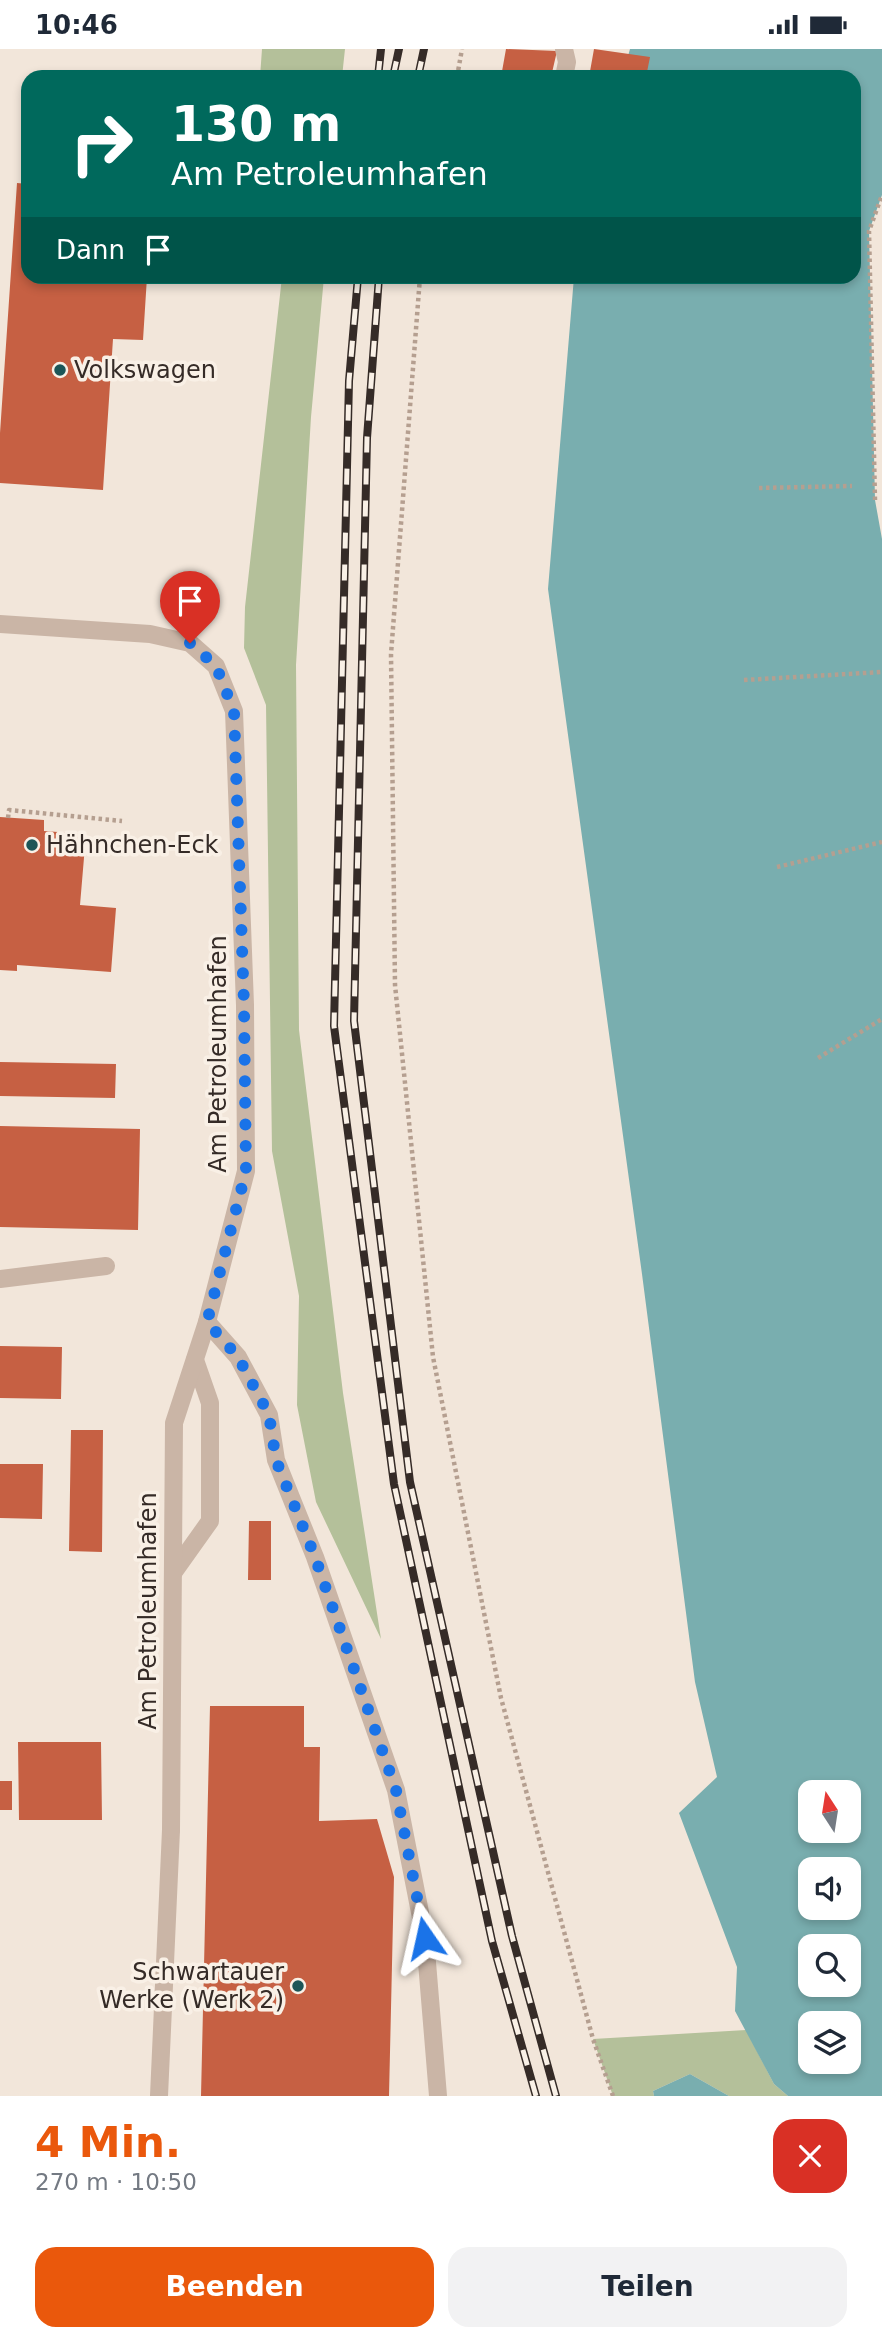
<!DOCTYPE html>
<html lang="de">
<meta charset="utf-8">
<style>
body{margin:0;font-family:"DejaVu Sans",sans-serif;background:#f2f2f3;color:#1f2937;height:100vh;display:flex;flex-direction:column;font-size:26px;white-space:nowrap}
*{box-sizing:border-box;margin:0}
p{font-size:23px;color:#747a83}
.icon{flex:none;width:38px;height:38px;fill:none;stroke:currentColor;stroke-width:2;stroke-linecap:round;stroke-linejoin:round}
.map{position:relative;height:2047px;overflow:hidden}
.details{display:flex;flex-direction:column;background:#fff;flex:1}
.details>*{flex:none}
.guide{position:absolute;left:21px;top:21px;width:840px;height:214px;border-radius:21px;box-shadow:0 4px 10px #0003;background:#00695c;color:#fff;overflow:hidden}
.needle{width:46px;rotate:348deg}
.controls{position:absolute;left:798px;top:1731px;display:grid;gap:14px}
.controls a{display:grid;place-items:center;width:63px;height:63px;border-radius:14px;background:#fff;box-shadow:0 4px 10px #0003;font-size:35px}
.pin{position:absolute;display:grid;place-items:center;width:60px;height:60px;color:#fff;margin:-72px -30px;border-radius:50% 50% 50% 0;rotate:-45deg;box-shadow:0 0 7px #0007}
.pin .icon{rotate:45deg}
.me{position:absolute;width:77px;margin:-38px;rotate:349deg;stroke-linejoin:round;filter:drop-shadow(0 0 5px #0008)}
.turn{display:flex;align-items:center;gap:24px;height:147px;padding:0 35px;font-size:32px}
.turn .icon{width:91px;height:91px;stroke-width:2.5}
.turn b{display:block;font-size:49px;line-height:60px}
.then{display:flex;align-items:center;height:66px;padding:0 35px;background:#0003;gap:14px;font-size:26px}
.round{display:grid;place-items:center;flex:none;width:74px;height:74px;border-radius:21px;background:#f2f2f3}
.summary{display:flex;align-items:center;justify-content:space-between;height:119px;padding:0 35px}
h1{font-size:42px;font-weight:800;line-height:52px;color:#ea580c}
.primary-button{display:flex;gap:14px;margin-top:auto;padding:14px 35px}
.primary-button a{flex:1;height:80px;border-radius:21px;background:#ea580c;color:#fff;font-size:28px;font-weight:800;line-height:80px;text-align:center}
.primary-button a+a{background:#f2f2f3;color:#1f2937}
.status{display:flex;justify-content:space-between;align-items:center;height:49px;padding:0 35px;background:#fff;direction:ltr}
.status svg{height:19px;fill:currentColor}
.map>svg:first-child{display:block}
.green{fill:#b4c09a}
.water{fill:#79aeaf;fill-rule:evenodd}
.building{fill:#c66043}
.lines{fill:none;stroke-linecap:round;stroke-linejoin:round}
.path{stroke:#b59f90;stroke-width:4.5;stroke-dasharray:3.5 3.5;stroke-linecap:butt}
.service{stroke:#cab5a6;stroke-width:18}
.minor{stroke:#cab5a6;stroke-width:18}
.rail-casing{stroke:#352b27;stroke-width:8}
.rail{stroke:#f9f0e6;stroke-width:5;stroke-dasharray:16;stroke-linecap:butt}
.route{stroke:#1a73e8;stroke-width:12;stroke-dasharray:0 21.6}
.poi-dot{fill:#1c5557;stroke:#f9f0e6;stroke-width:2.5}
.labels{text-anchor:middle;stroke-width:7;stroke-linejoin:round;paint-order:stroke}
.poi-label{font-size:24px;fill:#352b27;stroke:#f9f0e6;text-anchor:start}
.street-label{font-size:24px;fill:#352b27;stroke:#f9f0e6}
</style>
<div class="status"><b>10:46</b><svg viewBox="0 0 49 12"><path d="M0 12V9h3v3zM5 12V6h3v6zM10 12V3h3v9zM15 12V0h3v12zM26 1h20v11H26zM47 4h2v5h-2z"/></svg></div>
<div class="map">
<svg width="882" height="2047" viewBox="0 0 882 2047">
<rect width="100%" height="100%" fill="#f2e6da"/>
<path class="green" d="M262,0H345L342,28H260Z
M282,228H324L311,368L296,616L299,981L343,1344L381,1590L316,1453L297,1356L299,1247L272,1102L266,656L244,599L245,558Z
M746,1981L774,2035L788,2047H729L690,2025L653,2042L654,2047H613L593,1990Z"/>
<path class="water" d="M630,0H882V146L869,182L875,451L882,490V2047H788L774,2035L735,1962L737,1918L679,1764L717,1728L695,1633L642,1225L548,540L574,228H854V28H622ZM810,1743H849V1782H810ZM810,1820H849V1858H810ZM810,1897H849V1936H810ZM810,1974H849V2012H810Z
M690,2025L729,2047H654L653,2042Z"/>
<path class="building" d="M506,0L557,2L551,28H501Z
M594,0L650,8L646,28H589Z
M17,134L28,135V228H147L143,291L113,290L103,441L0,434V384Z
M0,768L44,771V782L86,785L80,856L116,859L111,923L17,916V922L0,921Z
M0,1013L116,1015L115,1049L0,1047Z
M0,1077L140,1080L138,1181L0,1178Z
M0,1297L62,1298L61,1350L0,1349Z
M71,1381H103L102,1503L69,1502Z
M0,1415H43L42,1470L0,1469Z
M249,1472H271V1531H248Z
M210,1657H304V1698H320L319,1772L377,1770L394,1828L389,2047H201Z
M18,1693H101L102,1771H19Z
M0,1732H12V1761H0Z"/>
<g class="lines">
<path class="path" d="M457,28L462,0
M420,228L391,605L395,936L433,1308L501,1649L593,1990L613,2047
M759,439L852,437
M875,451L869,182L882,146
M744,631L882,623
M8,769L9,761L122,772
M777,818L882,793
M818,1009L882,970"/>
<path class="service" d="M564,28L567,13L564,0
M0,1230L106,1217
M207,1273L238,1308L269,1366L276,1411L315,1508L396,1741L425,1889L438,2047
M173,1524L210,1472V1354L195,1311
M159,2047L171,1781"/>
<path class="minor" d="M0,575L150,585L190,594L216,617L234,662L245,956L246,1122L207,1273L174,1374L171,1781"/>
<defs>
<path id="rail" d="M378,28L381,0
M393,28L399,0
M418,28L424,0
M358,228L349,332L334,977L394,1435L492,1892L536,2047
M379,228L367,389L354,972L410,1433L512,1887L556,2047"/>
</defs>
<use href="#rail" class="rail-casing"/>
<use href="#rail" class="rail"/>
</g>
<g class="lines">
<path class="route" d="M190,594L216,617L234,662L244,956L246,1122L207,1273L238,1308L269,1366L276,1411L315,1508L396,1741L425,1889"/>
</g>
<g class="poi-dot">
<circle cx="60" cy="321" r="7"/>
<circle cx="32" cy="796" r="7"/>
<circle cx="298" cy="1937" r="7"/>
</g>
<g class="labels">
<g class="poi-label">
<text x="74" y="329">Volkswagen</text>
<text x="46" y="804">Hähnchen-Eck</text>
<text x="284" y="1931" text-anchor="end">Schwartauer<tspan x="284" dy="28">Werke (Werk 2)</tspan></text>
</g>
<g class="street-label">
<text transform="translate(218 1005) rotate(-90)" y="8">Am Petroleumhafen</text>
<text transform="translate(148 1562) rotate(-90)" y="8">Am Petroleumhafen</text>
</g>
</g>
</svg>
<div class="controls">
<a><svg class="needle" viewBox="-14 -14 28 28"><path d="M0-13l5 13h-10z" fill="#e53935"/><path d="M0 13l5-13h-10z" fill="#747a83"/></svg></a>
<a><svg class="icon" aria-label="sound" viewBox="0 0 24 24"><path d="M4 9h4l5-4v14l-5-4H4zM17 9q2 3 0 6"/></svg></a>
<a><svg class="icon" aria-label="search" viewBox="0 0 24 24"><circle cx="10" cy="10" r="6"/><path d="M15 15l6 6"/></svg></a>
<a><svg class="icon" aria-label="layers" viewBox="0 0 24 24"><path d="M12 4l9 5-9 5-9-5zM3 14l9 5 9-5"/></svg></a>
</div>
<div class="pin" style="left:190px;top:594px;background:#d93025"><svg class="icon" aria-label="arrive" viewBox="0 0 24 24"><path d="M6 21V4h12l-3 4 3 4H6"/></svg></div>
<svg class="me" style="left:425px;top:1889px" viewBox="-20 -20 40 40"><path d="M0-17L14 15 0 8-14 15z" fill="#1a73e8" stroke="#fff" stroke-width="4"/></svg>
<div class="guide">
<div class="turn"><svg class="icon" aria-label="right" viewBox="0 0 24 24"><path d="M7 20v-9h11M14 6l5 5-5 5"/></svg><div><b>130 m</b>Am Petroleumhafen</div></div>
<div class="then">Dann<svg class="icon" aria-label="arrive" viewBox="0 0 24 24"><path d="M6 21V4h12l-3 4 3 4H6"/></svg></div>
</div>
</div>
<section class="details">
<div class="summary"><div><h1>4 Min.</h1><p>270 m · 10:50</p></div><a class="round" style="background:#d93025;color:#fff"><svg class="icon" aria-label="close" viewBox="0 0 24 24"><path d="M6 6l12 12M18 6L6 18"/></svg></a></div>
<div class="primary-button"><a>Beenden</a><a>Teilen</a></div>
</section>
